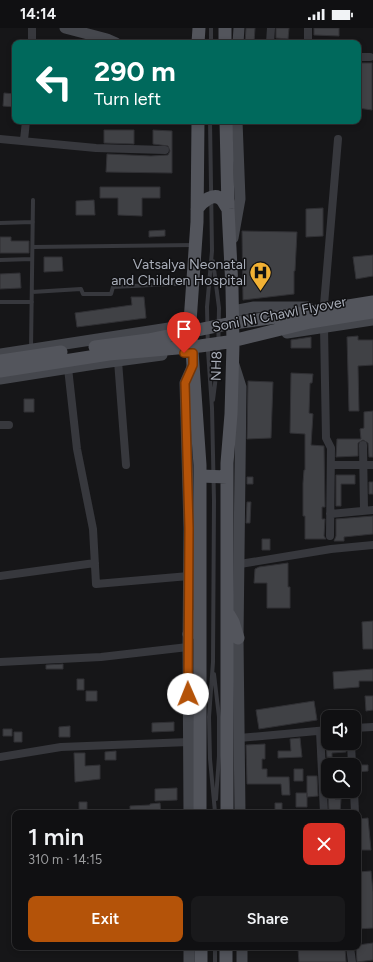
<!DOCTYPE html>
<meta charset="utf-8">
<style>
body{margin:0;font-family:Figtree,sans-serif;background:#19191b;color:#f1f3f6;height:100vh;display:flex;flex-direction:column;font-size:15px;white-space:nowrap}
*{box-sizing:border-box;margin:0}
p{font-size:13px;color:#9c9d9f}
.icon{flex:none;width:22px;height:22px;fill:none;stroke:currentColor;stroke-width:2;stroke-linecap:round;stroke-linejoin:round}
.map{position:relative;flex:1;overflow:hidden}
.details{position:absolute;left:12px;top:782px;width:349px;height:140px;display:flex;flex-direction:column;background:#101012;border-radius:8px;box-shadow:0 2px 6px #0003,0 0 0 1px #303032}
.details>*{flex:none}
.hud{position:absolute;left:12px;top:12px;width:349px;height:84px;border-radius:8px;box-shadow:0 2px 6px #0003,0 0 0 1px #303032;background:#00695c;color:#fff;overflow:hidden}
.controls{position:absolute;left:321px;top:682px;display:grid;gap:8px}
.controls a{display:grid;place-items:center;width:40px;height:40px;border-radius:8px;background:#101012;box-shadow:0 2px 6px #0003,0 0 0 1px #303032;font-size:20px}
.pin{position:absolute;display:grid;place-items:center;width:34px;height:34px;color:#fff;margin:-41px -17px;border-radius:50% 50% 50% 0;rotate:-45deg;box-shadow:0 0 4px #0007}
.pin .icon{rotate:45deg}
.me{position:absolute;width:44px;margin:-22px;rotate:359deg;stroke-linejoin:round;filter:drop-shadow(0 0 3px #0008)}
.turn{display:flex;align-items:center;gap:14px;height:84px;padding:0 16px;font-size:18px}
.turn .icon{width:52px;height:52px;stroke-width:2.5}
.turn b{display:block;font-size:28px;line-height:34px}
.round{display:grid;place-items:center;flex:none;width:42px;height:42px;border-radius:8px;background:#19191b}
.overview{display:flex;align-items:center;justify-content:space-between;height:68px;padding:0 16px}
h1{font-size:24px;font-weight:600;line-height:30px}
.button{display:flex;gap:8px;margin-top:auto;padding:8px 16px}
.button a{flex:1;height:46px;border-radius:8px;background:#b45309;color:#fff;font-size:16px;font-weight:600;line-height:46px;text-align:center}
.button a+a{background:#19191b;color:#f1f3f6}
.status{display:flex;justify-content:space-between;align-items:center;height:28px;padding:0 20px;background:#101012;direction:ltr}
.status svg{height:11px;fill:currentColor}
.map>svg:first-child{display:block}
.building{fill:#404145;stroke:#303034}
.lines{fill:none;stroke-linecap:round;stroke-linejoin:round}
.lane{stroke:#37383d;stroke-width:4}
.street{stroke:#37383d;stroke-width:8}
.secondary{stroke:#45474d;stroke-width:11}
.primary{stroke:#53555c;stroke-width:13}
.route-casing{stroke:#753606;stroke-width:10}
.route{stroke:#b45309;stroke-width:7}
.labels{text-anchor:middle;stroke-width:3;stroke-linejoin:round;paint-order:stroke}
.poi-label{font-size:14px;fill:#a8adb8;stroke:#111113;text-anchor:end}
.street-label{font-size:14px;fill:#a8adb8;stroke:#111113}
</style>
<div class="status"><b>14:14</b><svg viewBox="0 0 49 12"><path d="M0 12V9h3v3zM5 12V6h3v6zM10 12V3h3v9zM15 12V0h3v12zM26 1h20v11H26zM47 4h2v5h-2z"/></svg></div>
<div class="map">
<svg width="373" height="934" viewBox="0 0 373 934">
<rect width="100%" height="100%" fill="#161618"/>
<path class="building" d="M246,0H255L254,15H245Z
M276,0H289L288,11L276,10Z
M314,0H339V8L314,7Z
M358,35H372V82L358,80Z
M4,65L15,66V79L3,78Z
M104,102H134V116L104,115Z
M153,102L172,103V145L106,144L107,126L151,128L168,127L170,123L168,118L153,116Z
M100,159H160V170H142V188L118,187V170H100Z
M94,172L95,187H76V173Z
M323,180V208L306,209V181Z
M165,202V208L149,209V203Z
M242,203L297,204L295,243H294V266L243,272Z
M0,209H11V213H29V225H0Z
M373,227V248L356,251L353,229Z
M44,229H62L63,243L44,244Z
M20,245L21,260L0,261V246Z
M131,269H144L146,290L77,299L75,285L132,277Z
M358,308V312H373V337L358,338L359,383H349L347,309Z
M311,309V320H291V312Z
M291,345L313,346L312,355H310L309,385L313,386L311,417L324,418L325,479H322V491H325L324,508L326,511H305V488H303V455L304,442H305V406L290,405Z
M248,353L273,354L271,410L247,411Z
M24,371H34V384H24Z
M373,383V429H369L368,415L363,412L358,415V428L336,429L337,411H361L360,401L364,400V384Z
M336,447H355V456H341V478H336Z
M247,449H253V456H247Z
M369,454H373V466H369Z
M247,474H251L250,495H246Z
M373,488V506L344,509V513H334L336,508V491Z
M262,511H270V522H262Z
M288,535V559H290V580H267V555H254L255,541L259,539Z
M373,593V621H363L362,594Z
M63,636V641H46V637Z
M373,641V653H359V659L334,661L333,644Z
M77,651H84V662H77Z
M86,663H97V673H86Z
M365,668H373V682L366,683Z
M314,673L317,692L259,701L256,682Z
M174,694V703L152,704V695Z
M70,698V709H59V699Z
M3,701H12V708H3Z
M14,704H22V714H14Z
M300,710L302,729L278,730V723H291L290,711Z
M326,715H346V724L332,725V729H327Z
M265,716V731H262V741H267V749H289L290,767H282L281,756H247L246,717Z
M116,723V732H105V724Z
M74,725H85V738L100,737V751L75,754Z
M357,737H368V743L357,744Z
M294,741H303V753H294Z
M307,748H317L318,768L307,769Z
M177,760V772L155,773V761Z
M328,763H335V771H341L340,785H329Z
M296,765H307V779H296Z
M79,774H87V783H79Z
M160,775L161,785H130V778L150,777V776Z
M275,775H282V785H275Z
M368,790L371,822H359L358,791Z
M371,843L373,864V900L358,901V844Z
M373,915V932L357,934L356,919H358V917Z
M316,919H345L346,934H299L298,921Z"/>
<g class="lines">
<path class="lane" d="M211,15V0
M210,93L212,223L207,279L208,323L212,380L214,473L213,634L209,689L210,731L215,784
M0,195L33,194
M33,219L194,217
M0,232L32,231
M213,233L219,280L218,332L213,372
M32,264L81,261L83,266H111L113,259L191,255
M0,274H32
M31,321L33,172
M214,646L219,689V728L216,771
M215,919V934"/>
<path class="street" d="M32,15V0
M270,15L271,0
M308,15V0
M358,29H370
M0,111L96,120L165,122
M24,112L26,93
M324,277L338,111
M324,299L326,410L331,420L330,508
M118,333L126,437
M68,340L77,421L93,501L96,556L189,548
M0,397H9
M363,417L364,482
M331,437H373
M330,486L373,482
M240,536L331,521L373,517
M0,548L95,535
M0,634L101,629L188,619
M354,700L373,699
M320,703L324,785
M239,710L328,702
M351,715L352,737
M0,729L61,719L189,714
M354,763L355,785
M350,919L352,934"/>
<path class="secondary" d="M65,0L107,11L116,15
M238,15L239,0
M233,210L240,171L237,93
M233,283L254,279H308
M287,305L373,292
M0,326L169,300L190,294
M234,337L241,359L238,610L240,785
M0,351L95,336L162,327
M189,785L188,619L189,500L185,355L193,337
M189,919V934
M242,919V934"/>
<path class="primary" d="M225,0V15
M198,15L199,0
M198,93L197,194L190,294L200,437V785
M226,93L228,181L232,260L233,317L231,386L227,435V785
M197,181C202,174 214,163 222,172C224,174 226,179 228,181
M95,319L148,312L227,296L305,285L373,274
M0,333L61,324
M0,343L109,326L200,318L228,314L310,294L373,284
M200,448L227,449
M229,587L233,594L238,610
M189,606L199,585
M201,919V934
M226,934V919"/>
</g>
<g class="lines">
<defs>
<path id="route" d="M184,325H193V337L185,355L189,500L188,666"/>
</defs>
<use href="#route" class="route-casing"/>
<use href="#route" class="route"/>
</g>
<defs>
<symbol id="hospital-pin" viewBox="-11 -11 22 30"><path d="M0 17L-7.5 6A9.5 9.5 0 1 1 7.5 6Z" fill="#f2b134" stroke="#111113"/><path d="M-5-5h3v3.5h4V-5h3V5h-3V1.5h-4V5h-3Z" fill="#111"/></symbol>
</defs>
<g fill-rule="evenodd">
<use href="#hospital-pin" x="248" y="232" width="25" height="34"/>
</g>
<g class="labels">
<g class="poi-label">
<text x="246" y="241">Vatsalya Neonatal<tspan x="246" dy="16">and Children Hospital</tspan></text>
</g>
<g class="street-label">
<text transform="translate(279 286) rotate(-11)" y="5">Soni Ni Chawl Flyover</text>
<text transform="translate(216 338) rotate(-88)" y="5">NH8</text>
</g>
</g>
</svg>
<div class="controls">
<a><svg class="icon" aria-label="sound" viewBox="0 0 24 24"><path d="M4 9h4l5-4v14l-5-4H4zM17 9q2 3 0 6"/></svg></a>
<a><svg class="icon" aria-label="search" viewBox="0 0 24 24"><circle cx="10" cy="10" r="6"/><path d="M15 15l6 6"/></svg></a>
</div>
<div class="pin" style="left:184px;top:325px;background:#d93025"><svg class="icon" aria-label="arrive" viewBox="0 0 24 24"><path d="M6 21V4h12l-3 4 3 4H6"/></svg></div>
<svg class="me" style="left:188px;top:666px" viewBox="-20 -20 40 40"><circle r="19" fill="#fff"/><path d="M0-13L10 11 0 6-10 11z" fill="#b45309"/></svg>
<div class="hud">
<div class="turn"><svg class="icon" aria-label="left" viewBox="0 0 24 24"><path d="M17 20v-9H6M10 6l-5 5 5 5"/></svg><div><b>290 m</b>Turn left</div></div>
</div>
<section class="details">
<div class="overview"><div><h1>1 min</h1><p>310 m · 14:15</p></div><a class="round" style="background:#d93025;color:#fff"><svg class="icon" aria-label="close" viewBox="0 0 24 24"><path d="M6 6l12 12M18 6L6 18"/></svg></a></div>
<div class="button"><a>Exit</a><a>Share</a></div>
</section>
</div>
